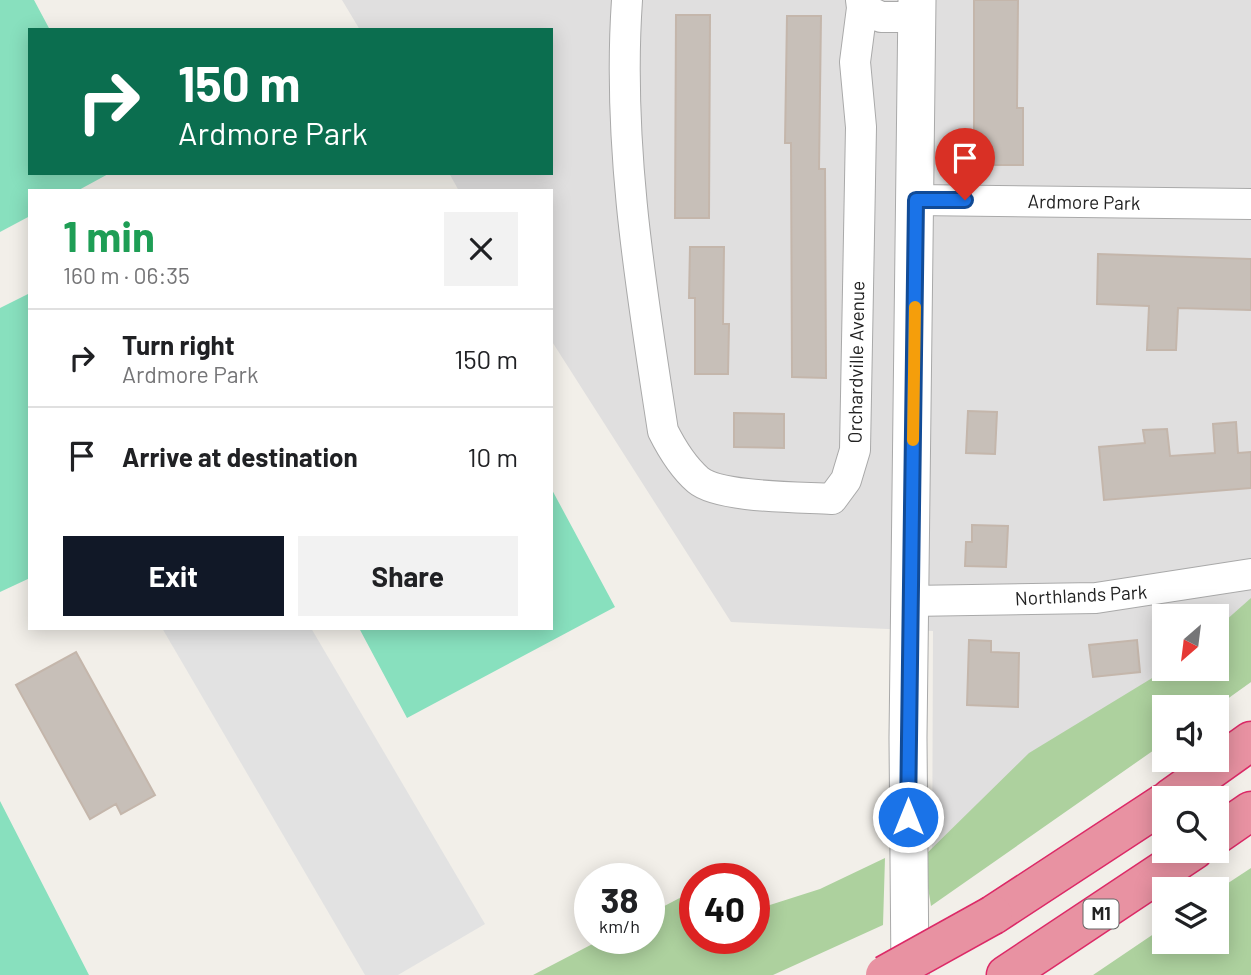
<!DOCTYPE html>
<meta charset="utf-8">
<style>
body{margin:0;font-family:Barlow,sans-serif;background:#f2f2f2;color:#202124;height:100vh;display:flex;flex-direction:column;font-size:26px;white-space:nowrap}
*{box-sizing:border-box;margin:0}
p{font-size:23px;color:#757577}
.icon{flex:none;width:38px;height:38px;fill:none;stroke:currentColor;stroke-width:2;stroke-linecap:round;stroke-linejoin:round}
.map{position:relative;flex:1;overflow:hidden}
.side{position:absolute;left:28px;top:189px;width:525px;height:441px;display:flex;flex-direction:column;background:#fff;border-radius:0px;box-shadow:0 4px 18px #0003}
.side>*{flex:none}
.top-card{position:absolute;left:28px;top:28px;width:525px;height:147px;border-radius:0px;box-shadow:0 4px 18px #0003;background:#0b6e4f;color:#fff;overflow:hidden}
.needle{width:46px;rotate:208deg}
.tools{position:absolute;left:1152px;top:604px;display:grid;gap:14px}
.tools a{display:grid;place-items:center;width:77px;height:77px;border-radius:0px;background:#fff;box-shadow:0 4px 18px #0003;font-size:35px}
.speed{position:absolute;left:574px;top:863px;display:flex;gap:14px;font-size:35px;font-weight:700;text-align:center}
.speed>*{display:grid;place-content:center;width:91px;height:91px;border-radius:50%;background:#fff;box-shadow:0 4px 18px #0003;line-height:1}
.speed small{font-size:18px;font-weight:400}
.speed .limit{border:10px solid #d22;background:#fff;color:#111}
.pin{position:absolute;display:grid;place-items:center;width:60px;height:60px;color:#fff;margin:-72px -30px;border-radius:50% 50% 50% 0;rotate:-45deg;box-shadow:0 0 7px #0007}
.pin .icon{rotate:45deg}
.me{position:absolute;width:77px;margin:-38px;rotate:0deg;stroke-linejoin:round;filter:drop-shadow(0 0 5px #0008)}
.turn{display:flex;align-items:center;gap:24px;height:147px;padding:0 35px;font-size:32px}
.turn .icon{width:91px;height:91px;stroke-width:2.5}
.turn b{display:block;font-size:49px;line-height:60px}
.round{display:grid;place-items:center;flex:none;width:74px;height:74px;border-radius:0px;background:#f2f2f2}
.overview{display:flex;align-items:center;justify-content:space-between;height:119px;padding:0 35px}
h1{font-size:42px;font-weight:700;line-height:52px;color:#1e9e55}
.action{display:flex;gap:14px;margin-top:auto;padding:14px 35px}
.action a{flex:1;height:80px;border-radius:0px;background:#111827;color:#fff;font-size:28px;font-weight:700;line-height:80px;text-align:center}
.action a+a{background:#f2f2f2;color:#202124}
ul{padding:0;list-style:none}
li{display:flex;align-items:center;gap:21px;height:98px;padding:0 35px;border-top:2px solid #e0e0e0}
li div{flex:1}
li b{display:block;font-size:26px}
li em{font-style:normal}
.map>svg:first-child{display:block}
.residential{fill:#e0dfdf;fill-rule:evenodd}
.forest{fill:#add19e}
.pitch{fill:#88e0be}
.parking{fill:#e2e2e2}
.building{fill:#c7bfb8;stroke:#c4b6ab;stroke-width:2}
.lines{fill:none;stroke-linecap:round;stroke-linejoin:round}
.minor-casing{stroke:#a9a9a9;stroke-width:32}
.tertiary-casing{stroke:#a9a9a9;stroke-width:39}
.motorway-casing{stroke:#dc2a67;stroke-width:41}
.minor{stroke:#fff;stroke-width:30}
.tertiary{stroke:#fff;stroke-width:37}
.motorway{stroke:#e892a2;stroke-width:38}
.motorway-bridge-casing{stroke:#dc2a67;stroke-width:41;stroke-linecap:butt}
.motorway-bridge{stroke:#e892a2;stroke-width:38}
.route-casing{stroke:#114b97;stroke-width:18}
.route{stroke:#1a73e8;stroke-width:12}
.slow{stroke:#f59e0b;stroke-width:12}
.labels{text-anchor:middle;stroke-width:6;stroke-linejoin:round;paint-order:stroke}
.shield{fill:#fff;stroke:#646464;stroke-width:2}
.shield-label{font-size:18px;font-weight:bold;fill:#222}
.street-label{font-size:19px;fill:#222;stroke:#fff}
</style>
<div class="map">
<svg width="1251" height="975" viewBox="0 0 1251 975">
<rect width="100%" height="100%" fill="#f2efe9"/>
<path class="residential" d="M342,0H1251V682L1216,707H1164V743L1031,835L932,890L933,631L731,622L551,340V191H459L449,173H551V30H360ZM1164,616H1216V668H1164Z"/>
<path class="forest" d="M1251,598V682L1216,707H1164V743L931,906L923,857L1029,753L1167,669L1216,668V629Z
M885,858L883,925L773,975H533L604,938H649V914L695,890V938H754V910L820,889Z
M1251,868V975H1093L1164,927V942H1216V891Z"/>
<path class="pitch" d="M0,0H34L50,30H30V173H110L77,191H30V216L0,232Z
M30,293V578L0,592V308Z
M551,488L615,607L407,718L359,628H551Z
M0,801L89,975H0Z"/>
<path class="parking" d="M162,628H311L485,924L398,975H365Z"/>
<path class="building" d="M974,0H1018L1017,108H1023V165H974Z
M676,15H710L709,218H675Z
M787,16H821L819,169H825L826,378L792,377L791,143H785Z
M690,247H724L723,324H729L728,374H695V298H689Z
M1098,254L1251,259V310L1178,308L1176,350H1147L1149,306L1097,304Z
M968,411L997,412L995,454L966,453Z
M734,413L784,414V448L734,447Z
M1236,422L1238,453L1251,452V488L1104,500L1099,447L1145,443L1143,430L1167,429L1170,456L1215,453L1213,424Z
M972,525L1008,526L1006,567L965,566L966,542H972Z
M969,640L991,641V652L1019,653L1018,707L967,705Z
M1137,640L1140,672L1093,677L1089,645Z
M76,652L155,795L121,814L116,804L90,819L16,685Z"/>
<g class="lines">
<defs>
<path id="minor" d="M627,0C617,145 641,288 663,431C672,449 682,466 698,480C719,498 802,497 832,499L846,480L855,450L861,127L855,62L862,8
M861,0L862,8L881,17H917
M916,200L1251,204
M910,601L1096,598L1251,574"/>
<path id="tertiary" d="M910,975L908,738L917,0"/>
<path id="motorway" d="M1171,798L1251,741
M1216,835L1251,811
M993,915L1164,803
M1006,975L1194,850"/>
</defs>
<use href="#minor" class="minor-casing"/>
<use href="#tertiary" class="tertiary-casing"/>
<use href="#motorway" class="motorway-casing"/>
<use href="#minor" class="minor"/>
<use href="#tertiary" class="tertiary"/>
<use href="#motorway" class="motorway"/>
<defs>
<path id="motorway-bridge" d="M885,975L993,915"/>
</defs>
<use href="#motorway-bridge" class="motorway-bridge-casing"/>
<use href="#motorway-bridge" class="motorway-bridge"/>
</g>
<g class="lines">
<defs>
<path id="route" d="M908,817L916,200H965"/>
</defs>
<use href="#route" class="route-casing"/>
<use href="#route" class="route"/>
<path class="slow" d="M913,440L915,307"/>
</g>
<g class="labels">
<rect class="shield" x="1083.5" y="899.5" width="35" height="29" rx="5"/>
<g class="shield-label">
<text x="1101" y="920">M1</text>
</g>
<g class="street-label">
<text transform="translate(1084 202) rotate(1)" y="7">Ardmore Park</text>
<text transform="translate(856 362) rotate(-89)" y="7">Orchardville Avenue</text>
<text transform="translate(1081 595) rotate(-3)" y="7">Northlands Park</text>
</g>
</g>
</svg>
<div class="tools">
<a><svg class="needle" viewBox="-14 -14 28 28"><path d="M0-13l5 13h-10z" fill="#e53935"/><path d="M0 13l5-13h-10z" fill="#757577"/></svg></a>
<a><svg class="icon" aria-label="sound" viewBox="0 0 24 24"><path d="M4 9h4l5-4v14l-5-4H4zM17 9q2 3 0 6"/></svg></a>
<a><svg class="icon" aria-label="search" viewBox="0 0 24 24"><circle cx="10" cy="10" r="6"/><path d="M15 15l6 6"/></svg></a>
<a><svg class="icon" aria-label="layers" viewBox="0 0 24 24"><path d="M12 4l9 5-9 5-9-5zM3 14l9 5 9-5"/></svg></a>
</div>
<div class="speed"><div>38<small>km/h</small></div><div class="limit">40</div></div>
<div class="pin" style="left:965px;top:200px;background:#d93025"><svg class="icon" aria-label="arrive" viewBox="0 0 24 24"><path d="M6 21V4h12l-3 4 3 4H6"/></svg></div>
<svg class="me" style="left:908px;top:817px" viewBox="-20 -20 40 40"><circle r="17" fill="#1a73e8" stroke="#fff" stroke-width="3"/><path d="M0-11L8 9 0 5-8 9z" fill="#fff"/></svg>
<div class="top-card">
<div class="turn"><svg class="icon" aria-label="right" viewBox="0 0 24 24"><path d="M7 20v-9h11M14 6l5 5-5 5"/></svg><div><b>150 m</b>Ardmore Park</div></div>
</div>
<section class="side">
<div class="overview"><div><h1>1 min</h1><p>160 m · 06:35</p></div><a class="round"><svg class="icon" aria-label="close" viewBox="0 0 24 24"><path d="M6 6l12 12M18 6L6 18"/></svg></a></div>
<ul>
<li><svg class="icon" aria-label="right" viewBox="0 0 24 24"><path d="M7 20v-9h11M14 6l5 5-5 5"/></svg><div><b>Turn right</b><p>Ardmore Park</p></div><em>150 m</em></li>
<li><svg class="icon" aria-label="arrive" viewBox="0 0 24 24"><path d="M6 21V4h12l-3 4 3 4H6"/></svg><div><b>Arrive at destination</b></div><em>10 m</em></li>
</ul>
<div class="action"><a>Exit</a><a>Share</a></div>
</section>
</div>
